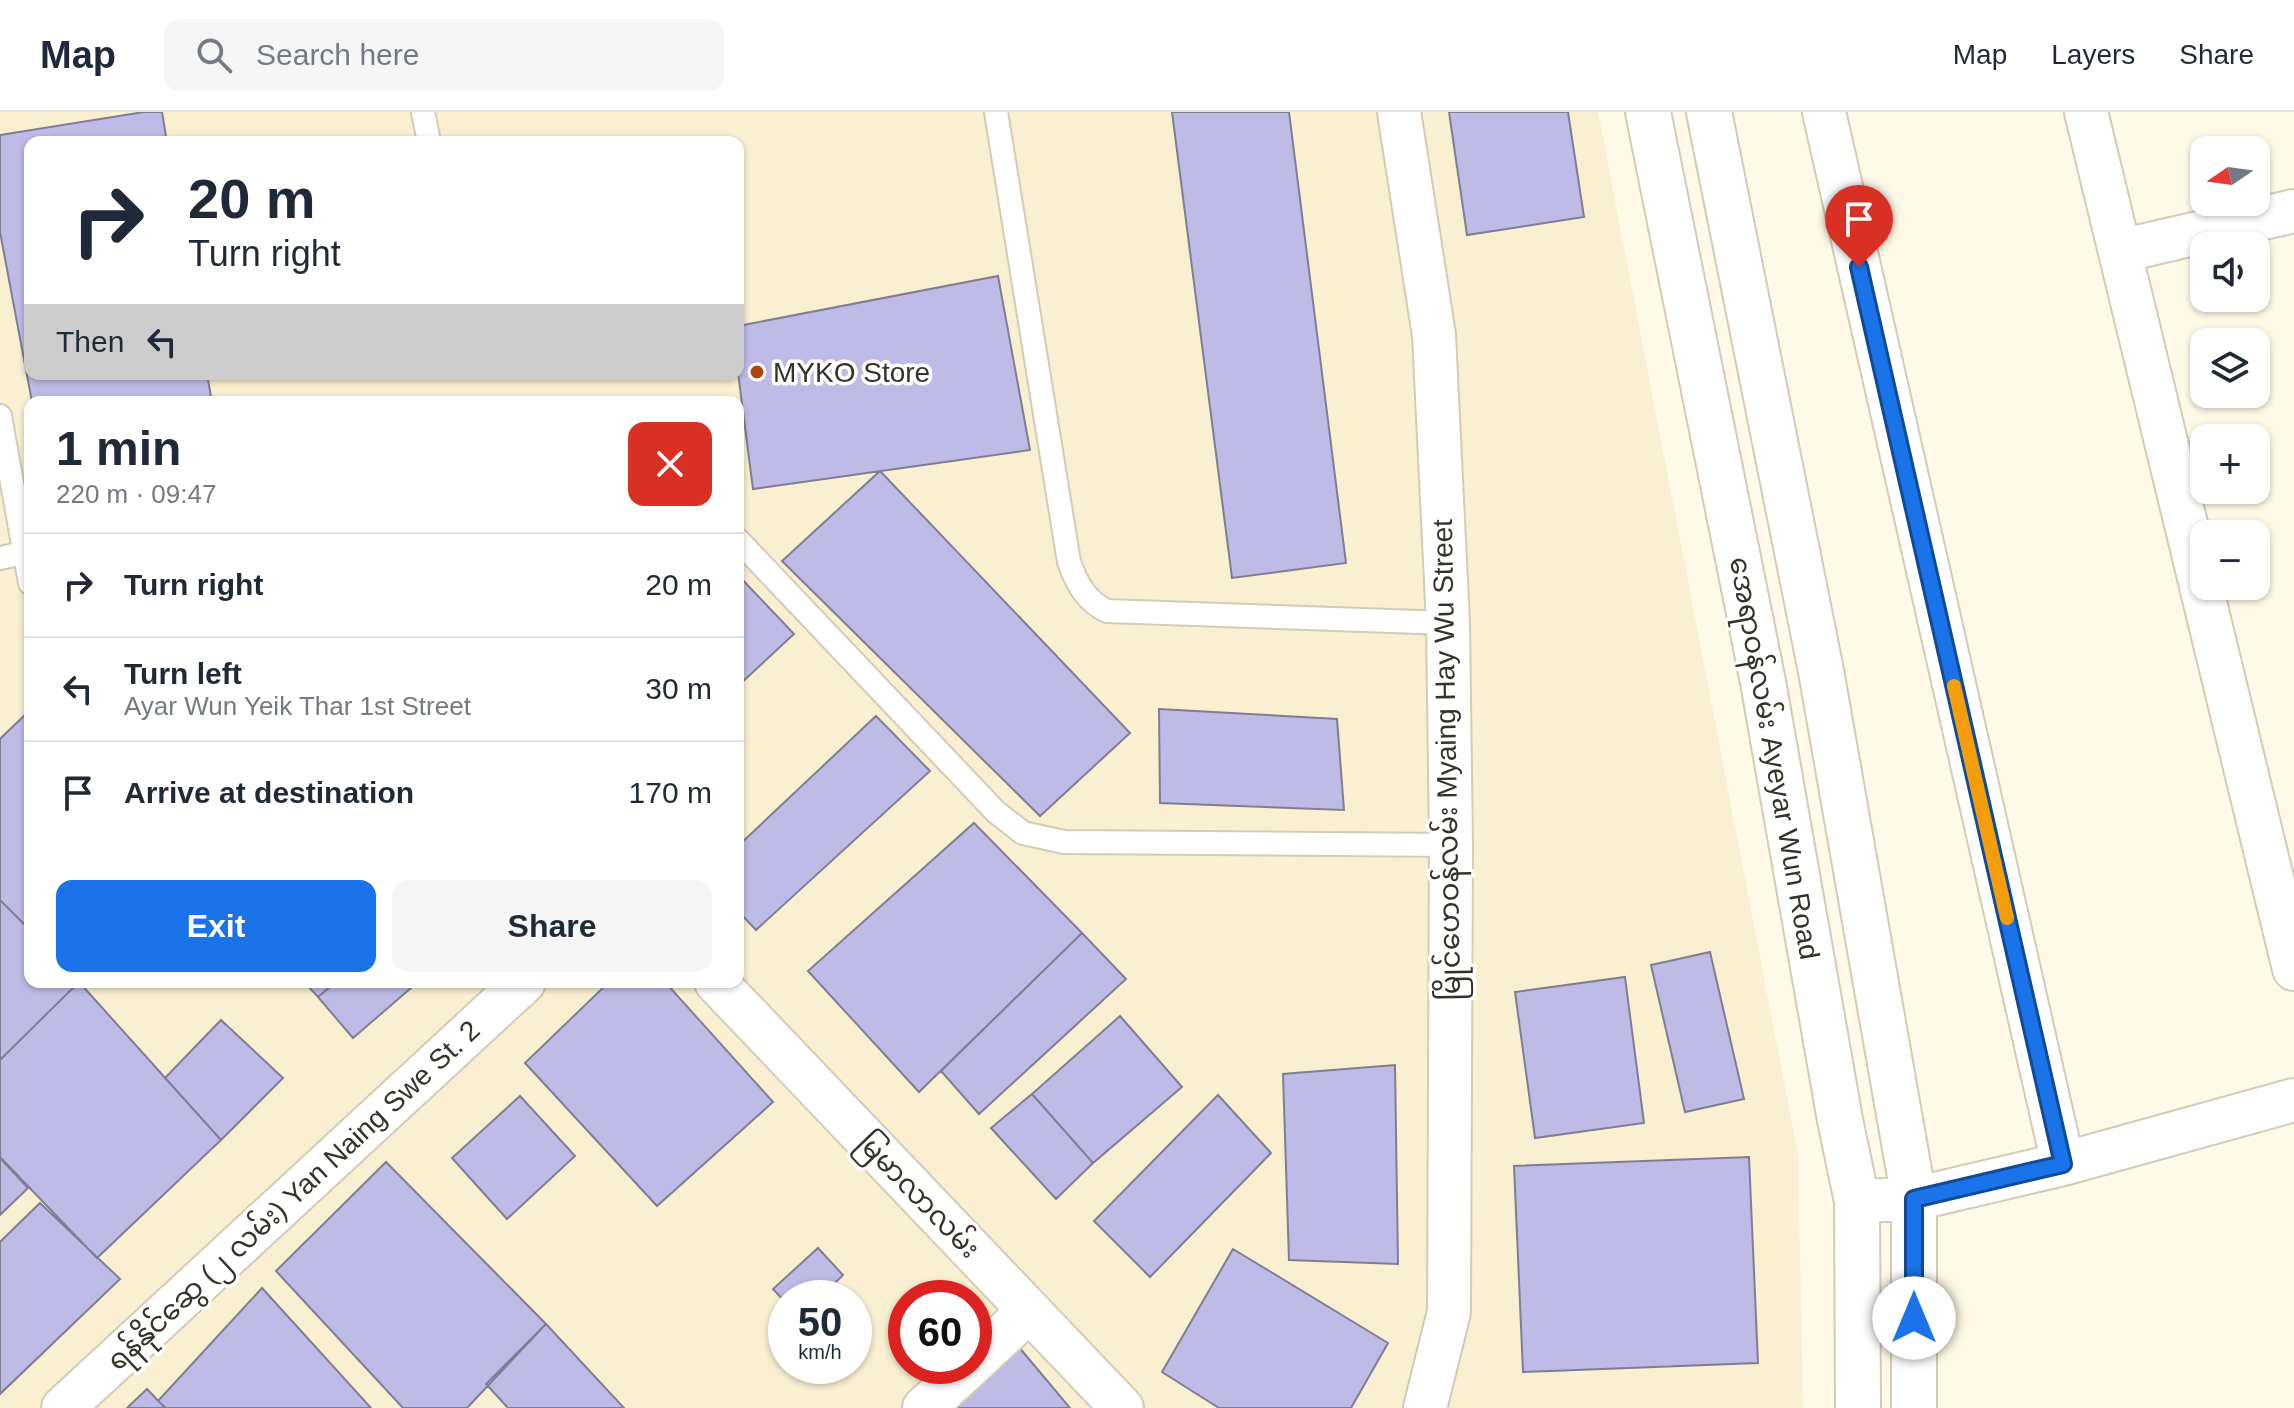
<!DOCTYPE html>
<meta charset="utf-8">
<style>
body{margin:0;font-family:Helvetica,"Noto Sans Myanmar",sans-serif;background:#f6f6f7;color:#1f2937;height:100vh;display:flex;flex-direction:column;font-size:30px;white-space:nowrap}
*{box-sizing:border-box;margin:0}
p{font-size:26px;color:#747a83}
.icon{flex:none;width:44px;height:44px;fill:none;stroke:currentColor;stroke-width:2;stroke-linecap:round;stroke-linejoin:round}
.map{position:relative;flex:1;overflow:hidden}
.sheet{position:absolute;left:24px;top:284px;width:720px;height:592px;display:flex;flex-direction:column;background:#fff;border-radius:16px;box-shadow:0 2px 6px #0004}
.sheet>*{flex:none}
.banner{position:absolute;left:24px;top:24px;width:720px;height:244px;border-radius:16px;box-shadow:0 2px 6px #0004;background:#fff;color:#1f2937;overflow:hidden}
.needle{width:52px;rotate:257deg}
.controls{position:absolute;left:2190px;top:24px;display:grid;gap:16px}
.controls a{display:grid;place-items:center;width:80px;height:80px;border-radius:16px;background:#fff;box-shadow:0 2px 6px #0004;font-size:40px}
.speed{position:absolute;left:768px;top:1168px;display:flex;gap:16px;font-size:40px;font-weight:700;text-align:center}
.speed>*{display:grid;place-content:center;width:104px;height:104px;border-radius:50%;background:#fff;box-shadow:0 2px 6px #0004;line-height:1}
.speed small{font-size:20px;font-weight:400}
.speed .limit{border:12px solid #d22;background:#fff;color:#111}
.pin{position:absolute;display:grid;place-items:center;width:68px;height:68px;color:#fff;margin:-82px -34px;border-radius:50% 50% 50% 0;rotate:-45deg;box-shadow:0 0 8px #0007}
.pin .icon{rotate:45deg}
.me{position:absolute;width:88px;margin:-44px;rotate:0deg;stroke-linejoin:round;filter:drop-shadow(0 0 6px #0008)}
.turn{display:flex;align-items:center;gap:28px;height:168px;padding:0 32px;font-size:36px}
.turn .icon{width:104px;height:104px;stroke-width:2.5}
.turn b{display:block;font-size:56px;line-height:68px}
.then{display:flex;align-items:center;height:76px;padding:0 32px;background:#0003;gap:16px;font-size:30px}
.round{display:grid;place-items:center;flex:none;width:84px;height:84px;border-radius:16px;background:#f6f6f7}
.summary{display:flex;align-items:center;justify-content:space-between;height:136px;padding:0 32px}
h1{font-size:48px;font-weight:800;line-height:60px}
.action{display:flex;gap:16px;margin-top:auto;padding:16px 32px}
.action a{flex:1;height:92px;border-radius:16px;background:#1a73e8;color:#fff;font-size:32px;font-weight:800;line-height:92px;text-align:center}
.action a+a{background:#f6f6f7;color:#1f2937}
ul{padding:0;list-style:none}
li{display:flex;align-items:center;gap:24px;height:104px;padding:0 32px;border-top:2px solid #e0e1e3}
li div{flex:1}
li b{display:block;font-size:30px}
li em{font-style:normal}
header{display:flex;align-items:center;gap:48px;box-sizing:border-box;height:112px;padding:0 40px;background:#fff;border-bottom:2px solid #e0e1e3}
header strong{font-size:38px}
nav{display:flex;gap:44px;margin-inline-start:auto;font-size:28px}
.search{width:560px;height:72px;background:#f6f6f7;display:flex;align-items:center;gap:20px;box-sizing:border-box;padding:0 28px;border-radius:16px;color:#747a83;font-size:30px}
.map>svg:first-child{display:block}
.built{fill:#f9efd1;fill-rule:evenodd}
.building{fill:#bebbe7;stroke:#807e93;stroke-width:2}
.lines{fill:none;stroke-linecap:round;stroke-linejoin:round}
.lane-casing{stroke:#d3cbb5;stroke-width:26}
.street-casing{stroke:#d3cbb5;stroke-width:46}
.primary-casing{stroke:#d3cbb5;stroke-width:48}
.lane{stroke:#fff;stroke-width:22}
.street{stroke:#fff;stroke-width:42}
.primary{stroke:#fff;stroke-width:44}
.route-casing{stroke:#114b97;stroke-width:20}
.route{stroke:#1a73e8;stroke-width:14}
.slow{stroke:#f59e0b;stroke-width:14}
.poi-dot{fill:#ab4711;stroke:#fff;stroke-width:3}
.labels{text-anchor:middle;stroke-width:7;stroke-linejoin:round;paint-order:stroke}
.poi-label{font-size:28px;fill:#353229;stroke:#fff;text-anchor:start}
.street-label{font-size:28px;fill:#353229;stroke:#fff}
</style>
<header>
<strong>Map</strong>
<div class="search"><svg class="icon" aria-label="search" viewBox="0 0 24 24"><circle cx="10" cy="10" r="6"/><path d="M15 15l6 6"/></svg>Search here</div>
<nav><a>Map</a><a>Layers</a><a>Share</a></nav>
</header>
<div class="map">
<svg width="2294" height="1296" viewBox="0 0 2294 1296">
<rect width="100%" height="100%" fill="#fff9e7"/>
<path class="built" d="M0,0H1598L1798,1043L1803,1296H0ZM30,30H738V262H30ZM30,290H738V870H30ZM786,1186H854V1254H786ZM906,1186H974V1254H906Z"/>
<path class="building" d="M144,0H162L167,30H30V262H207L212,290H32L0,120V23Z
M1172,0H1289L1346,451L1232,466Z
M1449,0H1568L1584,105L1467,123Z
M998,164L1030,338L753,377L738,261V214Z
M880,359L1130,621L1040,704L782,449Z
M738,463L794,522L738,574Z
M1159,597L1337,607L1344,698L1160,691Z
M28,600L30,602V814L28,816L0,788V627Z
M876,604L930,659L756,818L738,799V734Z
M974,711L1082,821L919,980L808,859Z
M0,788L30,818V870H79L0,948Z
M1082,821L1126,867L979,1002L941,959Z
M1710,840L1744,987L1685,1000L1651,853Z
M1625,865L1644,1011L1535,1026L1515,880Z
M79,870L221,1028L97,1146L0,1045V948Z
M304,870H336L318,885Z
M336,870H418L353,926L318,885Z
M609,870H665L773,990L657,1094L525,951Z
M1120,904L1182,975L1093,1051L1032,982Z
M221,908L283,966L221,1028L165,966Z
M1395,953L1398,1152L1289,1148L1283,962Z
M1032,982L1093,1051L1056,1087L991,1016Z
M1218,983L1271,1041L1150,1165L1094,1109Z
M520,984L575,1044L507,1107L452,1046Z
M1749,1045L1758,1251L1523,1260L1514,1054Z
M0,1046L28,1076L0,1103Z
M386,1050L546,1212L467,1296H403L276,1159Z
M40,1091L120,1167L0,1282V1130Z
M818,1136L843,1163L820,1186H786V1191L773,1177Z
M1233,1137L1388,1231L1351,1296H1219L1162,1260Z
M262,1176L371,1296H166L158,1289Z
M546,1212L624,1296H508L486,1272Z
M1018,1234L1070,1296H953Z
M147,1277L165,1296H127Z"/>
<g class="lines">
<defs>
<path id="lane" d="M423,0L429,30
M996,0L1069,450C1077,472 1086,489 1107,499L1448,511
M0,304L30,471
M738,428L996,700L1023,721L1064,730L1451,733
M0,446L24,441"/>
<path id="street" d="M1399,0L1434,223L1448,511L1451,733L1449,1200L1425,1296
M1824,0L2063,1052
M2086,0L2294,857
M2120,139L2294,99
M716,870L1122,1296
M1857,1089L1914,1087L2063,1052L2294,988
M974,1250L1029,1199
M63,1296L524,870
M924,1296L970,1254"/>
<path id="primary" d="M1648,0L1763,570L1840,1008L1857,1089L1858,1296
M1709,0L1821,559L1914,1087V1296"/>
</defs>
<use href="#lane" class="lane-casing"/>
<use href="#street" class="street-casing"/>
<use href="#primary" class="primary-casing"/>
<use href="#lane" class="lane"/>
<use href="#street" class="street"/>
<use href="#primary" class="primary"/>
</g>
<g class="lines">
<defs>
<path id="route" d="M1859,155L2063,1052L1914,1087V1206"/>
</defs>
<use href="#route" class="route-casing"/>
<use href="#route" class="route"/>
<path class="slow" d="M1954,574L2007,806"/>
</g>
<circle class="poi-dot" cx="757" cy="260" r="8"/>
<g class="labels">
<g class="poi-label">
<text x="773" y="270">MYKO Store</text>
</g>
<g class="street-label">
<text transform="translate(1775 646) rotate(80)" y="10">အေရာဝန်လမ်း Ayeyar Wun Road</text>
<text transform="translate(1446 648) rotate(-91)" y="10">မြိုင်ဟေဝန်လမ်း Myaing Hay Wu Street</text>
<text transform="translate(293 1083) rotate(-43)" y="10">ရန်နိုင်ဆွေ (၂ လမ်း) Yan Naing Swe St. 2</text>
<text transform="translate(919 1083) rotate(46)" y="10">မြမာလာလမ်း</text>
</g>
</g>
</svg>
<div class="controls">
<a><svg class="needle" viewBox="-14 -14 28 28"><path d="M0-13l5 13h-10z" fill="#e53935"/><path d="M0 13l5-13h-10z" fill="#747a83"/></svg></a>
<a><svg class="icon" aria-label="sound" viewBox="0 0 24 24"><path d="M4 9h4l5-4v14l-5-4H4zM17 9q2 3 0 6"/></svg></a>
<a><svg class="icon" aria-label="layers" viewBox="0 0 24 24"><path d="M12 4l9 5-9 5-9-5zM3 14l9 5 9-5"/></svg></a>
<a>+</a>
<a>−</a>
</div>
<div class="speed"><div>50<small>km/h</small></div><div class="limit">60</div></div>
<div class="pin" style="left:1859px;top:155px;background:#d93025"><svg class="icon" aria-label="arrive" viewBox="0 0 24 24"><path d="M6 21V4h12l-3 4 3 4H6"/></svg></div>
<svg class="me" style="left:1914px;top:1206px" viewBox="-20 -20 40 40"><circle r="19" fill="#fff"/><path d="M0-13L10 11 0 6-10 11z" fill="#1a73e8"/></svg>
<div class="banner">
<div class="turn"><svg class="icon" aria-label="right" viewBox="0 0 24 24"><path d="M7 20v-9h11M14 6l5 5-5 5"/></svg><div><b>20 m</b>Turn right</div></div>
<div class="then">Then<svg class="icon" aria-label="left" viewBox="0 0 24 24"><path d="M17 20v-9H6M10 6l-5 5 5 5"/></svg></div>
</div>
<section class="sheet">
<div class="summary"><div><h1>1 min</h1><p>220 m · 09:47</p></div><a class="round" style="background:#d93025;color:#fff"><svg class="icon" aria-label="close" viewBox="0 0 24 24"><path d="M6 6l12 12M18 6L6 18"/></svg></a></div>
<ul>
<li><svg class="icon" aria-label="right" viewBox="0 0 24 24"><path d="M7 20v-9h11M14 6l5 5-5 5"/></svg><div><b>Turn right</b></div><em>20 m</em></li>
<li><svg class="icon" aria-label="left" viewBox="0 0 24 24"><path d="M17 20v-9H6M10 6l-5 5 5 5"/></svg><div><b>Turn left</b><p>Ayar Wun Yeik Thar 1st Street</p></div><em>30 m</em></li>
<li><svg class="icon" aria-label="arrive" viewBox="0 0 24 24"><path d="M6 21V4h12l-3 4 3 4H6"/></svg><div><b>Arrive at destination</b></div><em>170 m</em></li>
</ul>
<div class="action"><a>Exit</a><a>Share</a></div>
</section>
</div>
